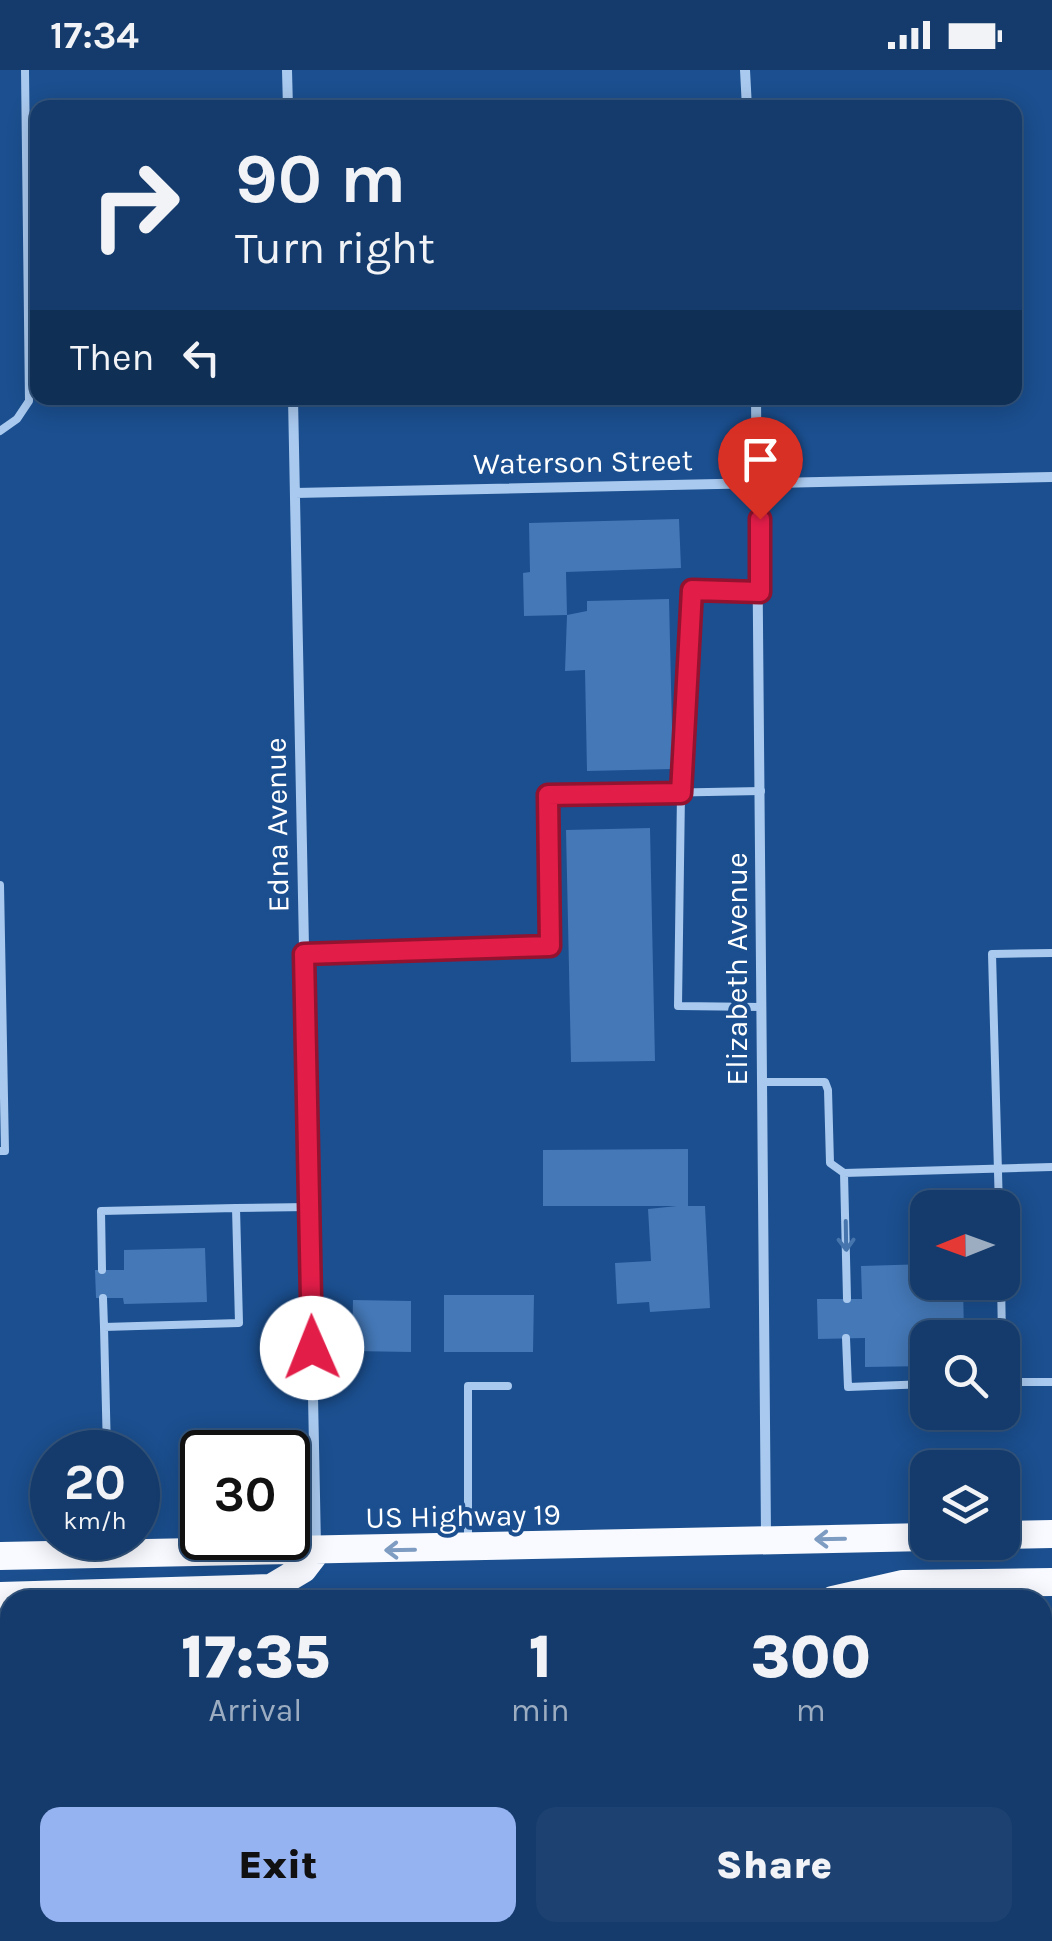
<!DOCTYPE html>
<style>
body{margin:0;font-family:Karla,sans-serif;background:#1d4271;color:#f1f3f6;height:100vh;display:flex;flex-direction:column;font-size:38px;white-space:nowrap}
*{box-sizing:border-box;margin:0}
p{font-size:32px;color:#9dadc1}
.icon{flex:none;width:55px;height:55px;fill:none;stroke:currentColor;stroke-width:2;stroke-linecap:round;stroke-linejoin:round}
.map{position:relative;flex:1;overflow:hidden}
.sheet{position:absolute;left:0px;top:1520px;width:1052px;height:352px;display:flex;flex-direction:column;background:#143b6b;border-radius:30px 30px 0 0;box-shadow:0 5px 25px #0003,0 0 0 2px #33557e}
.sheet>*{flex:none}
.banner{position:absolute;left:30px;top:30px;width:992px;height:305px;border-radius:20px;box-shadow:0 5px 25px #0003,0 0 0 2px #33557e;background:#143b6b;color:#f1f3f6;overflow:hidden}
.needle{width:65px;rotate:269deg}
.fabs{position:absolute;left:910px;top:1120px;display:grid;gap:20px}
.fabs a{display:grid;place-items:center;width:110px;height:110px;border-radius:20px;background:#143b6b;box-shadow:0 5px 25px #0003,0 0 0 2px #33557e;font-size:50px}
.speed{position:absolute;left:30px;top:1360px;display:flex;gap:20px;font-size:50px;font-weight:700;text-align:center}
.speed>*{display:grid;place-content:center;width:130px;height:130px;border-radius:50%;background:#143b6b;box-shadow:0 5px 25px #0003,0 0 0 2px #33557e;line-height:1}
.speed small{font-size:25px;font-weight:400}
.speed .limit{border:5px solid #111;border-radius:15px;background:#fff;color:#111}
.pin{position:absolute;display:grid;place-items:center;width:85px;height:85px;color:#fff;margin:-102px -42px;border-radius:50% 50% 50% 0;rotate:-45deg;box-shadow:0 0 10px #0007}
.pin .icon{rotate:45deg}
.me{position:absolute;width:110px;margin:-55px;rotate:359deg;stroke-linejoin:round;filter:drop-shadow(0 0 8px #0008)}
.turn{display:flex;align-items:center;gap:35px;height:210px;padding:0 40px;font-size:45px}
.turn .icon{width:130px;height:130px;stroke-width:2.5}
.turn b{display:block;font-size:70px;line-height:85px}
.then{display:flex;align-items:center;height:95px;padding:0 40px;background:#0003;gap:20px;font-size:38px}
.eta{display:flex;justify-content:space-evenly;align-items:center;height:170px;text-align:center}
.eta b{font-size:60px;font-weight:800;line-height:70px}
.action{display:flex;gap:20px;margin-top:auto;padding:20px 40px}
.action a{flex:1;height:115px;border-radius:20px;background:#95b2f1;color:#111;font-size:40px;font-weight:800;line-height:115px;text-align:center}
.action a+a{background:#1d4271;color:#f1f3f6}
.status{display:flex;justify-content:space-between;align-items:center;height:70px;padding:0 50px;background:#143b6b;direction:ltr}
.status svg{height:28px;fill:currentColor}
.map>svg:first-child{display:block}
.water{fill:#3c6290;stroke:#9cc4f0;stroke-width:2.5}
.building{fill:#4478b7}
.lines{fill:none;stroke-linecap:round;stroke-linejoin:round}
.service{stroke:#a9c9ee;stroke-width:8}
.minor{stroke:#a9c9ee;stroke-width:10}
.trunk{stroke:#f8faff;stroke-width:28}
.oneway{stroke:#4674ac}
.oneway2{stroke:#7e9cc1}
.route-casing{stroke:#92132f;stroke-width:25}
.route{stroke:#e11d48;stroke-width:18}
.labels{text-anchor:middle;stroke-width:8;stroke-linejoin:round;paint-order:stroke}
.street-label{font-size:30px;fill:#fff;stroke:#1b4f8f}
</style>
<div class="status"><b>17:34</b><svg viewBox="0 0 49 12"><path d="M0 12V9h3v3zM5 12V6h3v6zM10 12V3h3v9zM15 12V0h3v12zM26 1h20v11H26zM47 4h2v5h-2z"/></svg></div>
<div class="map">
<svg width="1052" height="1871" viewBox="0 0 1052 1871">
<rect width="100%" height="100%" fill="#1b4f8f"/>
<path class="water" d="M1043,1854L1052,1860V1871H893L901,1863L1042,1862Z"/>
<path class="building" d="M679,449L681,498L566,502L567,545L524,546L523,503L530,502L529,453Z
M669,529L673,699L587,701L585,600L565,601L567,545L587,541V531Z
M650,758L655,991L571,992L566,760Z
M688,1079V1136H705L710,1238L650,1242L649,1232L617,1234L615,1193L651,1191L648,1139L677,1136H543V1080Z
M205,1178L207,1232L124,1234L123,1228H96L95,1200H124V1180Z
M928,1194V1212H963L964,1268H928V1296L865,1297V1268L818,1269L817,1229H862L861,1196Z
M444,1225H534L533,1282H444Z
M353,1230L411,1231V1282L352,1281Z"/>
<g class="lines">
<path class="service" d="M0,361L17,349L29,331L25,0
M760,522L692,520L681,723L678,936L762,937
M0,815L5,1081H0
M304,883L550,876L548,725L761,721
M763,1012H825L828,1020L830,1093L844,1103L1052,1097
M844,1103L847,1229
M236,1138L309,1137
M999,1138L992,884L1052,883
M102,1200L101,1141L236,1138L239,1253L104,1257L107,1382
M1001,1212L1002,1268
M103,1228L104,1257
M846,1268L848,1317L928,1314
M1002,1295L1003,1312H1052
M468,1469V1316H508
M1042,1699L1052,1698
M1042,1817H1052
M272,1862V1871
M326,1862V1871
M461,1862V1871
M643,1862V1871
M860,1862V1871"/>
<path class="minor" d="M287,0L288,38
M745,0L747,38
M293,328L316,1476
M756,328L766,1466
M295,423L1052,407"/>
<path class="trunk" d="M1002,1465L1052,1464
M0,1486L928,1467
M0,1526L271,1518L303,1499L316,1482
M833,1530L903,1514L1052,1512
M1042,1553H1052
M0,1569H10"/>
</g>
<defs><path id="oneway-shaft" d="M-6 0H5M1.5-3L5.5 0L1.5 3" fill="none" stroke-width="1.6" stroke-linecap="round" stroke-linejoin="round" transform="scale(2.5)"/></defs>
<use class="oneway" href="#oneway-shaft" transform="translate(846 1166) rotate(89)"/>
<g class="oneway2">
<use href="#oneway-shaft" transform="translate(830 1469) rotate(179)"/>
<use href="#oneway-shaft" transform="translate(400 1480) rotate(179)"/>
</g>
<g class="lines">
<defs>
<path id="route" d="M312,1278L304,884L550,876L548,725L681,723L692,520L760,522V449"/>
</defs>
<use href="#route" class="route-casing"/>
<use href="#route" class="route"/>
</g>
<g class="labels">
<g class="street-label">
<text transform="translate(583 392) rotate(-1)" y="10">Waterson Street</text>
<text transform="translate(277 755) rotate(-91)" y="10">Edna Avenue</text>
<text transform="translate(737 899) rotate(-90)" y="10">Elizabeth Avenue</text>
<text transform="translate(463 1446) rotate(-1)" y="10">US Highway 19</text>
</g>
</g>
</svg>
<div class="fabs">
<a><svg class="needle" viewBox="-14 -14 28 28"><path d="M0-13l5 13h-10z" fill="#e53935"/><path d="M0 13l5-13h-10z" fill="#9dadc1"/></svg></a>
<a><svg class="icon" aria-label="search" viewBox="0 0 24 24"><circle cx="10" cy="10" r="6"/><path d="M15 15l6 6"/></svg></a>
<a><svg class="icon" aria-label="layers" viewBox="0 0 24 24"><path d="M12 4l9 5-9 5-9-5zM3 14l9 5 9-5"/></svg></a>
</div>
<div class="speed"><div>20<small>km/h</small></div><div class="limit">30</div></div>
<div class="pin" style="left:760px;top:449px;background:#d93025"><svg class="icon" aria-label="arrive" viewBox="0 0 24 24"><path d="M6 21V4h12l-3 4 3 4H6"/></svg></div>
<svg class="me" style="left:312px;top:1278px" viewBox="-20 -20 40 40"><circle r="19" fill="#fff"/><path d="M0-13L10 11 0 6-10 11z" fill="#e11d48"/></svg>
<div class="banner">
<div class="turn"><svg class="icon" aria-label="right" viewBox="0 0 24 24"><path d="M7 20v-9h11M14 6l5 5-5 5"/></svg><div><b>90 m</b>Turn right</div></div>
<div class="then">Then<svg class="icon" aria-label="left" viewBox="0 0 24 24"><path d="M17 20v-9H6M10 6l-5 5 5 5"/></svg></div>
</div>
<section class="sheet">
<div class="eta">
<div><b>17:35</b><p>Arrival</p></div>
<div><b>1</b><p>min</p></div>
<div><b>300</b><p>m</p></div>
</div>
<div class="action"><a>Exit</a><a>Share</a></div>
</section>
</div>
